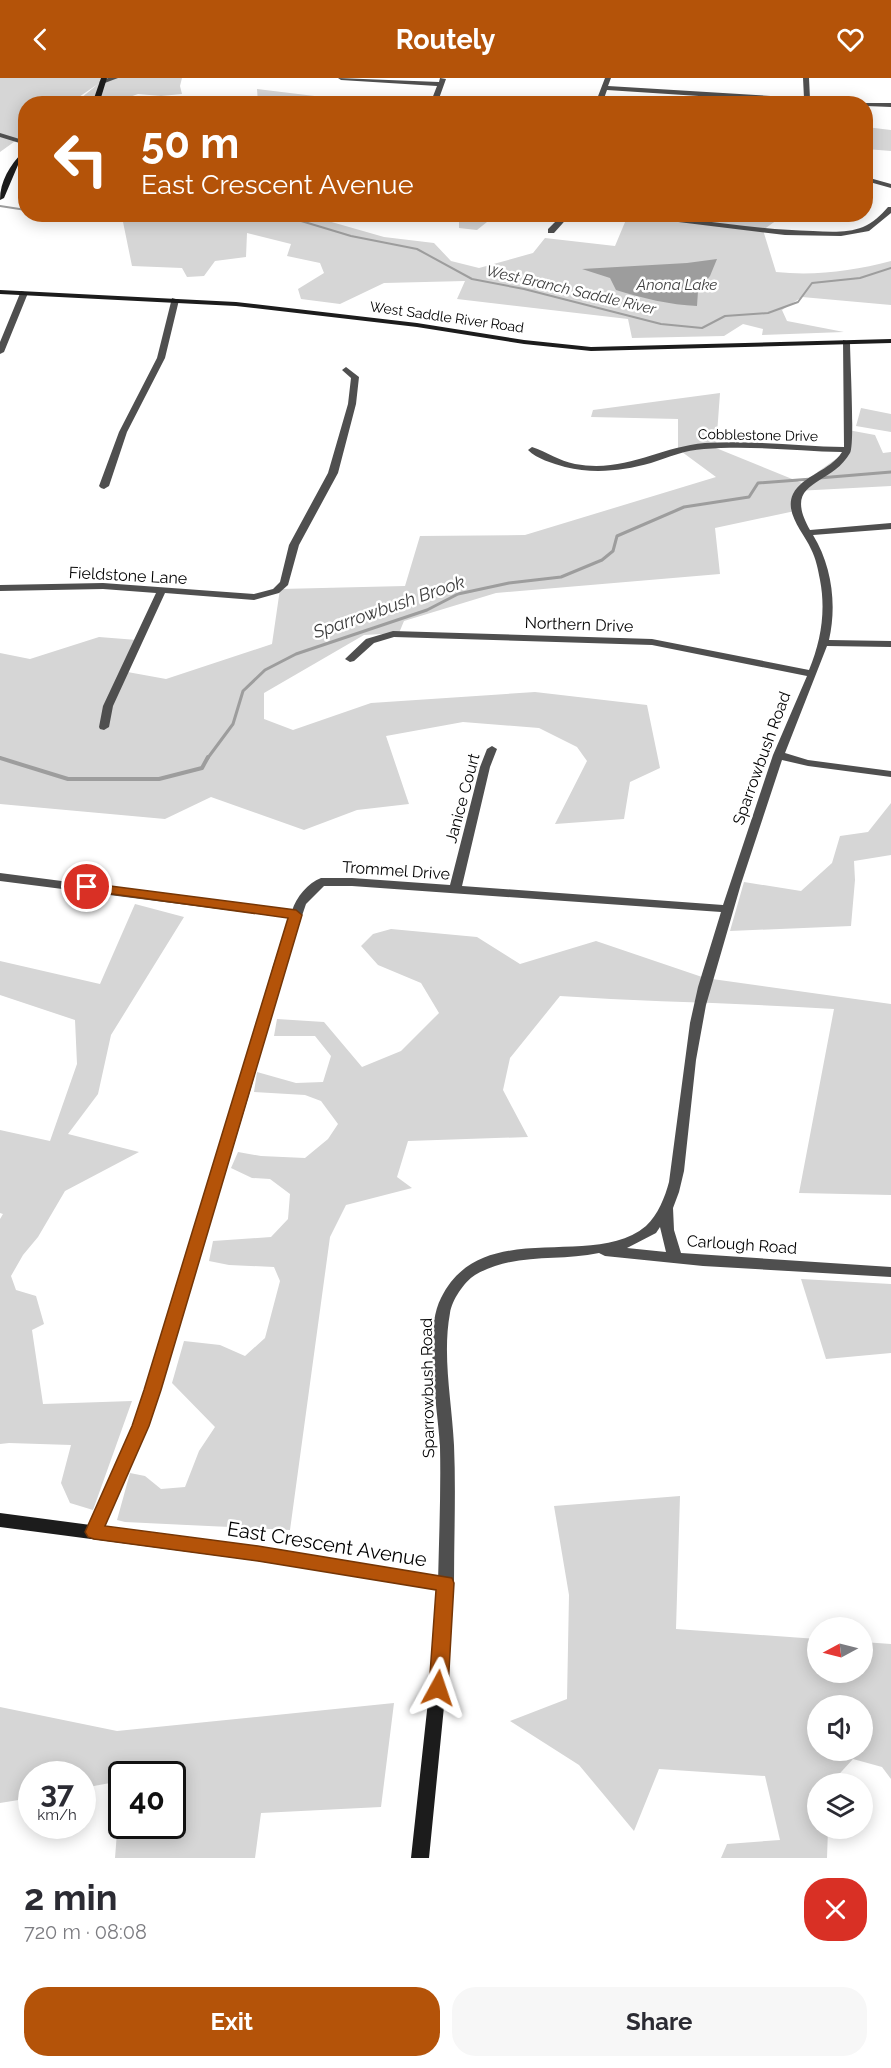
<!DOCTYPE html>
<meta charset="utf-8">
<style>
body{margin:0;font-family:Raleway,sans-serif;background:#f7f7f7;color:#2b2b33;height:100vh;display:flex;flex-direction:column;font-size:22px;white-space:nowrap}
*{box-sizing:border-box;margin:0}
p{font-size:20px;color:#7c7c81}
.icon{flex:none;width:33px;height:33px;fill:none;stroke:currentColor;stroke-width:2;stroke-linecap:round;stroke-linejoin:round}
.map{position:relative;height:1780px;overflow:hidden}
.panel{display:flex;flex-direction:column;background:#fff;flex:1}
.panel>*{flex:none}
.banner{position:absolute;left:18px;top:18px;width:855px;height:126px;border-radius:24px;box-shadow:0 3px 15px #0003;background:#b45309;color:#fff;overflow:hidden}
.needle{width:39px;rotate:263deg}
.buttons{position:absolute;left:807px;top:1539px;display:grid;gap:12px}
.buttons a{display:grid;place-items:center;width:66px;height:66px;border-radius:50%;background:#fff;box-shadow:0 3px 15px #0003;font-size:30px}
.speed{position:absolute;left:18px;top:1683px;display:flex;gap:12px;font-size:30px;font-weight:700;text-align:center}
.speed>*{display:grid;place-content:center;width:78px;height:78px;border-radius:50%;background:#fff;box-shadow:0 3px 15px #0003;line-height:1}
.speed small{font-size:15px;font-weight:400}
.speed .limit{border:3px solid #111;border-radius:9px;background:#fff;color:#111}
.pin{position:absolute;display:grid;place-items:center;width:51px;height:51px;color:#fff;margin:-26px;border:3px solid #fff;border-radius:50%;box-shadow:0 2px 6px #0007}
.me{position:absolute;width:66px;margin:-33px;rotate:5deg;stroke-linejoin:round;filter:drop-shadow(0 0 4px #0008)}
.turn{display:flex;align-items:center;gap:21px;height:126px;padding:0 24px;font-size:27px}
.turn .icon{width:78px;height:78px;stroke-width:2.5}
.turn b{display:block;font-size:42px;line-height:51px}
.round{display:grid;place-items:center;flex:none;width:63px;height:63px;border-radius:24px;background:#f7f7f7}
.overview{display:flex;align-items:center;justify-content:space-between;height:102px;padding:0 24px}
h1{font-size:36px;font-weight:700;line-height:45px}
.action{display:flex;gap:12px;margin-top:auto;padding:12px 24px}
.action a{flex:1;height:69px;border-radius:24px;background:#b45309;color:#fff;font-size:24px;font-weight:700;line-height:69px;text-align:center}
.action a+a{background:#f7f7f7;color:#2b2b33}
header{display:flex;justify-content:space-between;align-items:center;height:78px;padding:0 24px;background:#b45309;color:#fff;font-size:27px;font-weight:700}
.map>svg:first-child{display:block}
.green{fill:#d6d6d6;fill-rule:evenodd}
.water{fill:#9d9d9d}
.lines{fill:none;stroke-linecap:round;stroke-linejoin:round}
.stream-far2{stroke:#9d9d9d;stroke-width:2}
.stream-far1{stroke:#9d9d9d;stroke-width:3}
.stream{stroke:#9d9d9d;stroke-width:4}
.street{fill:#4f4f4f;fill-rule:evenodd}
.secondary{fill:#1c1c1c;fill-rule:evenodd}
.route{fill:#b45309;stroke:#753606;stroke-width:1.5}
.labels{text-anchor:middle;stroke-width:5;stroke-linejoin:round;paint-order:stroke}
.far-street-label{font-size:14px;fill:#000;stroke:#fff}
.far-water-label{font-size:15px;font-style:italic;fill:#3e3e3e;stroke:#fff}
.street-label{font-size:16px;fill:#000;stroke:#fff}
.water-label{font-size:18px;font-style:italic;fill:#3e3e3e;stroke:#fff}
.near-street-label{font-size:20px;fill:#000;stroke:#fff}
</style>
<header><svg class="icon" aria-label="back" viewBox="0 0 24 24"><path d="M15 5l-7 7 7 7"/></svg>Routely<svg class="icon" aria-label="heart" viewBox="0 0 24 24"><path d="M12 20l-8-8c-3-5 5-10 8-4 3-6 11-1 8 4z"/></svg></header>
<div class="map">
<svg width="891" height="1780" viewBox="0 0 891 1780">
<rect width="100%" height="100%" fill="#fff"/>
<path class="green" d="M0,0H107L103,3L115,0H182L180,8L182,16L161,18L138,16L113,25H75L98,6L70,25L26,26L25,56L0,74Z
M257,11L372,25H258Z
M866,49L891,52V73L866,71Z
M110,137H307L384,159L434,165L451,183L479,190L533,175L545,160L615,168L628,137H784L763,152L776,194C815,198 853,193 891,183V227L802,219L782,232L787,243L844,254L762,257L763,251L743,246L724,258L632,260L628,241L457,221L465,203L384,205L340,226L301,221L298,211L324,195L320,185L287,178L291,166L247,155L246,179L215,183L204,198L187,199L182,190L132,188L122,139Z
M441,137H485L487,144L477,152L459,150V141L441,140Z
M720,315L716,370L802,405L850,371L848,352L875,357L883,375L891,374V408L796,413L795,433L715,450L720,496L496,515L404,543L399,555L364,557L264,615V641L293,652L371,625L535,614L647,627L660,690L630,704L624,741L555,746L587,683L577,669L539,650L463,644L386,658L409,726L357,732L304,752L211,719L165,741L0,726V575L30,581L99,559L137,562L122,593L166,601L272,566L280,511L405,508L420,458L525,457L716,399L678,371V341L591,339L593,332Z
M861,330L891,336V354L856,348Z
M891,725V777L854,783L855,802L851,848L730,853L744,804L801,813L832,785L840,758L868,754Z
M135,826L184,839L111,957L98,1016L68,1056L139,1074L65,1113L38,1159L23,1177L11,1198L16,1212L36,1218L44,1246L32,1252L43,1326L132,1323L93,1432L70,1425L61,1405L71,1367L9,1365L0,1366V1141L3,1136L0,1135V1052L50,1063L77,986L75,942L0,917V883L100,906Z
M391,851L477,859L520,886L596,863L705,900L891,926V1117L799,1115L834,931C742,925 651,924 560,918L510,980L503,1012L528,1059L408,1063L397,1099L412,1110L346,1127L330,1159L290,1452L125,1444L117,1442L130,1395L145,1398L161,1411L185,1409L199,1373L215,1349L172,1305L184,1263L220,1267L245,1278L265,1260L280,1203L274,1189L229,1187L209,1183L213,1163L271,1159L288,1141L290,1116L270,1101L252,1100L231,1090L238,1074L261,1078L305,1080L328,1061L338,1046L321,1023L305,1017L254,1014L257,994L296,1005L323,1004L331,978L315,958H274L277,941L324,944L362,989L401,973L439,935L421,905L378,887L361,868L373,856Z
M801,1201L891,1206V1275L826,1281Z
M680,1418L676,1551L817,1561L818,1594H862L863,1564L891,1566V1701L882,1689L853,1681L831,1705L818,1706V1750L828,1751L827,1780H721L727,1766L780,1762L765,1698L659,1691L634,1753L579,1687L510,1643L567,1621L569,1517L554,1428ZM818,1628H862V1672H818Z
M394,1625L381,1729L261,1735L255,1780H115L121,1703L83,1710L82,1696H32L31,1720L0,1725V1629L117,1653ZM122,1696H172V1748H122Z"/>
<path class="water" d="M717,181L710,198L698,213L697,228C670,227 642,220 616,212L610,200L582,191L687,185Z"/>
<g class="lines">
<path class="stream-far2" d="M0,128L26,132
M48,136H103
M278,136L351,158L417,171L472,201L524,211L661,246L702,250L725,238L768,235L798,224L812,205L860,200L891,190"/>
<path class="stream-far1" d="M819,400L891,394
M207,681L233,646L243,613L265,592L296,576L427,532L458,516L509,505L561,499L602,482L613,473L617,458L684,429L749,419L758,405L812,401"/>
<path class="stream" d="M0,680L68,701H159L202,690L208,679"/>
<path class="street" d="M108,0H118L102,6L99,4Z
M338,0L439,4L440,0L446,1L437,26H430L437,8L341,2Z
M605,0H611L608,8L804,20L803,0H809L810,21L863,25H891V29L866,28V26L807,25L607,12L602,26H595Z
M0,55L26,63V67L0,59Z
M866,99L891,106V110L866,103Z
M888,129H891V135L869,153L841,158L785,157L613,136C680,136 746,152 813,153C830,154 848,155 863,149C873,145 881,137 888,129Z
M563,136H571L554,155H548V151Z
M21,213L28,215L4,274L0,276V264Z
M172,220L179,222L165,280L127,354L109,408L104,411L101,410L99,408L119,354L157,280Z
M843,262L850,264C850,280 855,367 850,375C830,410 781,401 810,452L891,445V451L813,457C832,488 837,527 829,562L891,563V569L827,568L785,675L808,682L891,693V699L808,688L782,682L741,806L706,927L696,982L684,1093L679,1114L673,1130L674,1152L681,1175L891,1189V1199L703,1188L605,1178L599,1175C557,1184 514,1174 475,1197C464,1204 452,1222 450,1235C442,1278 452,1324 454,1367C456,1413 454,1459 454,1505L452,1510L446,1512L440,1510L438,1505C439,1460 441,1414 440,1369C438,1329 423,1255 441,1220C482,1137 592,1193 646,1148C658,1137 665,1119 669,1104L690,945L698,909L721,834L352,808H324L306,826L285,888L251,1010L160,1312L147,1348L99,1459L94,1461L89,1459L86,1454L133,1348L146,1312L239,1010L273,888L289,840L0,803V795L292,833C296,819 308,805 321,800H352L450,807L480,689L487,671L492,668L497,671L490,689L462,808L723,827L773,677L807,598L652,567L394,559L374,565L354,583L350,584L345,581L366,561L393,553L652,561L809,592C821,563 826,533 820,502C818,491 816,481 811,471C804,455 784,435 793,416C803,397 830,393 842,374C796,373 750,367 704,371C685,372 669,379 651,385C622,393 594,396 565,389C552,385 537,381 528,372L532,369C547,374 559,383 575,386C626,395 658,369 705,365C752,362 797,368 844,369ZM660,1149L666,1174L627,1170L656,1155Z
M346,289L359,299L356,326L338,395L299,467L288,507L279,515L254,522L165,515L113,628L109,649L104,652L100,651L99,649L103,628L156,515L103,511L0,513V507L103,505L254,516L273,511L280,504L289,467L328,395L348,326L351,300L342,292Z"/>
<path class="secondary" d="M101,0H107L99,26H92Z
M23,74H26V80L18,87L4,120L0,122C0,103 10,87 23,74Z
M0,212L236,224L417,245L524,262L591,269L891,261V265L591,273L524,266L417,249L236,228L0,216Z
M0,1435L257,1469L452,1500L454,1505L450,1568L429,1780H411L434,1568L438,1511L257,1483L0,1449Z"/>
</g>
<path class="route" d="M87,805L296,832L302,837L161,1312L149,1348L105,1448L258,1468L452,1500L454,1505L448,1610L445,1616L438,1618L432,1616L429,1610L436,1512L258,1483L94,1461L88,1459L85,1454L132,1348L144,1312L288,840L83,812L81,809Z"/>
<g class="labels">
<g class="far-street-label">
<text transform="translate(447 239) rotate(8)" y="5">West Saddle River Road</text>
<text transform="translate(758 357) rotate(1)" y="5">Cobblestone Drive</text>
</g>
<g class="far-water-label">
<text x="677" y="212">Anona Lake</text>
<text transform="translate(571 212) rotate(13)" y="5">West Branch Saddle River</text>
</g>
<g class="street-label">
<text transform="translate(128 497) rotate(3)" y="6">Fieldstone Lane</text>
<text transform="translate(579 546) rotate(2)" y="6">Northern Drive</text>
<text transform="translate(761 680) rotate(-70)" y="6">Sparrowbush Road</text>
<text transform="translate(462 720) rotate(-75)" y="6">Janice Court</text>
<text transform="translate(396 792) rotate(4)" y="6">Trommel Drive</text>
<text transform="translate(742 1166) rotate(4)" y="6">Carlough Road</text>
<text transform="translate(427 1310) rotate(-91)" y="6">Sparrowbush Road</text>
</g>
<g class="water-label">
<text transform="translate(389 529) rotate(-19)" y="6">Sparrowbush Brook</text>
</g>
<g class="near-street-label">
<text transform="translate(327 1466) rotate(9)" y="7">East Crescent Avenue</text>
</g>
</g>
</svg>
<div class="buttons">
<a><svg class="needle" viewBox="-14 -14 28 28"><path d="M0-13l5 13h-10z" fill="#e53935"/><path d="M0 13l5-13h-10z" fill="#7c7c81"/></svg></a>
<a><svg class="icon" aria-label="sound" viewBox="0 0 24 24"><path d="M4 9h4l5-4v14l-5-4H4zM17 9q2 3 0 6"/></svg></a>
<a><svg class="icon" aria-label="layers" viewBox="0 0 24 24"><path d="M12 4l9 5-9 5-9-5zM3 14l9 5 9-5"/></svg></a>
</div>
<div class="speed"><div>37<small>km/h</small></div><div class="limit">40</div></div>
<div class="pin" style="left:87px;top:809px;background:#d93025"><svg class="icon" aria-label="arrive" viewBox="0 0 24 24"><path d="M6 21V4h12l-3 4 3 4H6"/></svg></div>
<svg class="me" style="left:438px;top:1610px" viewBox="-20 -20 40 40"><path d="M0-17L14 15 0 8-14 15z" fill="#b45309" stroke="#fff" stroke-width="4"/></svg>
<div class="banner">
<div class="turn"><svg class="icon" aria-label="left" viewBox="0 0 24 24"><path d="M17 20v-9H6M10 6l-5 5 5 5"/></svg><div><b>50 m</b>East Crescent Avenue</div></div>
</div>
</div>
<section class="panel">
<div class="overview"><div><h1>2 min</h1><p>720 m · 08:08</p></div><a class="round" style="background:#d93025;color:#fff"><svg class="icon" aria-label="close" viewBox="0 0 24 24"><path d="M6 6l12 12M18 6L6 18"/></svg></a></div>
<div class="action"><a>Exit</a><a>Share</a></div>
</section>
